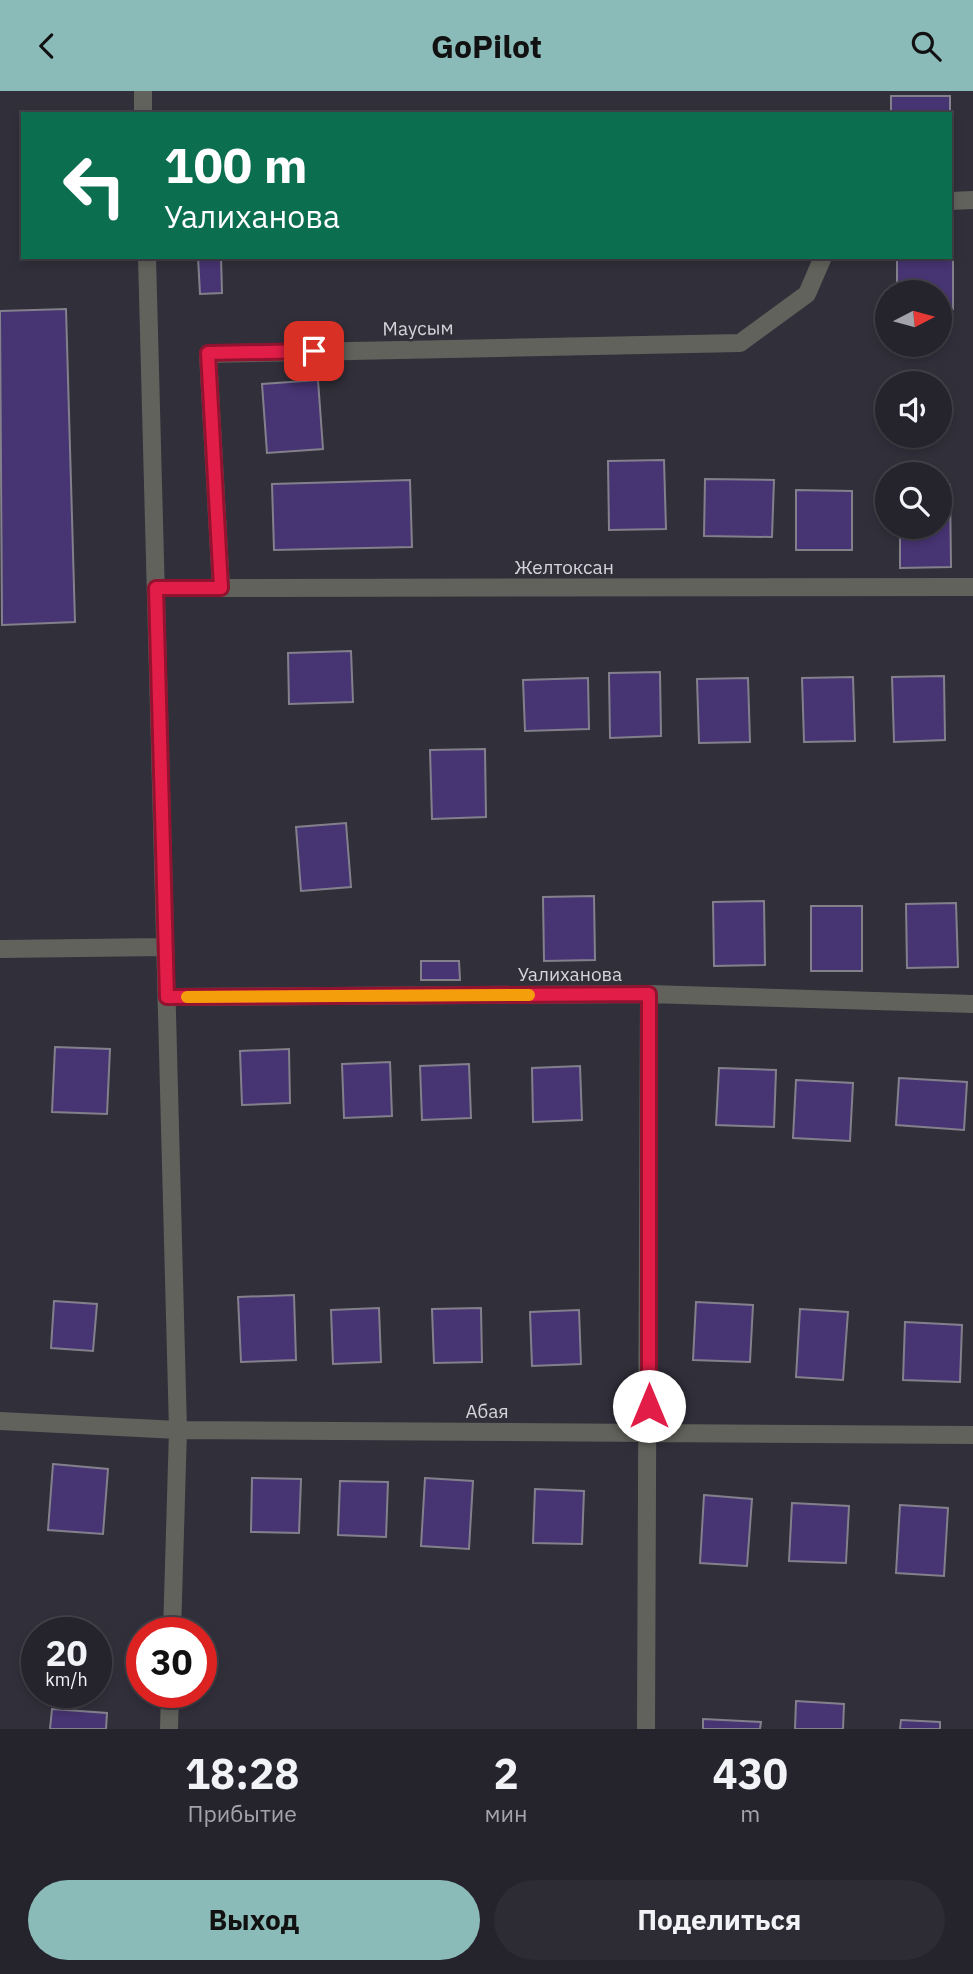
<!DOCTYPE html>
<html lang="ru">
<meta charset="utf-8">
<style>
body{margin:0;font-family:"IBM Plex Sans",sans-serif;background:#2d2b34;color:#f1f3f6;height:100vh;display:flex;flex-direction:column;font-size:26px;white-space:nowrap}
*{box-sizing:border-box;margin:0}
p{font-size:23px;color:#a3a4a9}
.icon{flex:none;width:38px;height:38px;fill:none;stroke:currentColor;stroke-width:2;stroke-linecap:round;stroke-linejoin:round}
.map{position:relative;height:1638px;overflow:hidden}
.drawer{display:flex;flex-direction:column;background:#25232c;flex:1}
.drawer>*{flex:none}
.hud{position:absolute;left:21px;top:21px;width:931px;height:147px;border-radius:0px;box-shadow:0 4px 10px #0003,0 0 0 2px #424048;background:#0b6e4f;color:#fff;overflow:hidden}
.needle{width:46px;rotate:84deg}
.controls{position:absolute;left:875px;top:189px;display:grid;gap:14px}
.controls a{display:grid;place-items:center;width:77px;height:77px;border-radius:50%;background:#25232c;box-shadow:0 4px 10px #0003,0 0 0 2px #424048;font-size:35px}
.speed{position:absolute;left:21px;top:1526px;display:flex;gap:14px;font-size:35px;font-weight:700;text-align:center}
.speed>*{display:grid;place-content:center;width:91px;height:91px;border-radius:50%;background:#25232c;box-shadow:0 4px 10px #0003,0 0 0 2px #424048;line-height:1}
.speed small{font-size:18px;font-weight:400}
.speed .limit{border:10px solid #d22;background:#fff;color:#111}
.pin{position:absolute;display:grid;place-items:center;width:60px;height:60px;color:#fff;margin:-30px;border-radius:14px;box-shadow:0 4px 10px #0006}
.me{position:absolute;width:77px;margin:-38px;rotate:0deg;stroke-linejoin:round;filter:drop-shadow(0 0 5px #0008)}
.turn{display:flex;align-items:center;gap:24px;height:147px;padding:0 28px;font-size:32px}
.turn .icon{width:91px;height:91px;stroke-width:2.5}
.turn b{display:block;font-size:49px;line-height:60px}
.eta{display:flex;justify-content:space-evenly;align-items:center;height:119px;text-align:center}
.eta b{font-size:42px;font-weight:800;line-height:49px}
.cta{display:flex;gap:14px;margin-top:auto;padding:14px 28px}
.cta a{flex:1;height:80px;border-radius:42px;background:#8bbbb9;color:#111;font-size:28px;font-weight:800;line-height:80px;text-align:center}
.cta a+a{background:#2d2b34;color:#f1f3f6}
header{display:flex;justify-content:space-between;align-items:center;height:91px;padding:0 28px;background:#8bbbb9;color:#111;font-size:32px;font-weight:800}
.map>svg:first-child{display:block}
.building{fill:#473473;stroke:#83808c;stroke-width:2}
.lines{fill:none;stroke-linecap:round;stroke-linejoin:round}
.minor{stroke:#62625c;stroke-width:18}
.route-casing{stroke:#92132f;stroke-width:18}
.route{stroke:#e11d48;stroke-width:12}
.slow{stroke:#f59e0b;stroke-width:12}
.labels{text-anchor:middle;stroke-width:5;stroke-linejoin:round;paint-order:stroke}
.street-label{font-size:19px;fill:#d5d4da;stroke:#312f3a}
</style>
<header><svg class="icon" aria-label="back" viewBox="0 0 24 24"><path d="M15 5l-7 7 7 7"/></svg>GoPilot<svg class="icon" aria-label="search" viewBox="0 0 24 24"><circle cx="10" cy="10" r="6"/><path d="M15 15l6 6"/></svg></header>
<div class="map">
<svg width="973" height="1638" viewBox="0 0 973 1638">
<rect width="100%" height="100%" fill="#312f3a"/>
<path class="building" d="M891,5H950V23H891Z
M950,158H953V218H940V201H897V166H950Z
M198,166H221L222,202L200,203Z
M66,218L75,531L2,534L0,220Z
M318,289L323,358L267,362L262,293Z
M664,369L666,438L609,439L608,370Z
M705,388L774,389L772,446L704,445Z
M410,389L412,456L274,459L272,393Z
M940,394H950L951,476L900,477V436H940Z
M796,399L852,400V459H796Z
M351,560L353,611L289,613L288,562Z
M660,581L661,645L610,647L609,582Z
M944,585L945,649L894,651L892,586Z
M853,586L855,650L804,651L802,587Z
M588,587L589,638L525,640L523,589Z
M748,587L750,651L699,652L697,588Z
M485,658L486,726L432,728L430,659Z
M346,732L351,796L301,800L296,736Z
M594,805L595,869L544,870L543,806Z
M764,810L765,874L714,875L713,811Z
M956,812L958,876L907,877L906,813Z
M811,815H862V880H811Z
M421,870H459L460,889H421Z
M55,956L110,958L107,1023L52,1021Z
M289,958L290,1012L242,1014L240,960Z
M390,971L392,1025L344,1027L342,973Z
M469,973L471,1027L422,1029L420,975Z
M580,975L582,1029L533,1031L532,977Z
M719,977L776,979L774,1036L716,1034Z
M899,987L967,991L964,1039L896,1034Z
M796,989L853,992L850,1050L793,1047Z
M294,1204L296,1269L241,1271L238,1206Z
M54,1210L97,1213L93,1260L51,1257Z
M696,1211L753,1214L750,1271L693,1269Z
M379,1217L381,1271L333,1273L331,1219Z
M481,1217L482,1271L434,1272L432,1218Z
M800,1218L848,1221L843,1289L796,1286Z
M579,1219L581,1273L532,1275L530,1221Z
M905,1231L962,1234L960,1291L903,1289Z
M53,1373L108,1378L103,1443L48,1439Z
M252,1387L301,1388L299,1442L251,1441Z
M425,1387L473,1390L469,1458L421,1455Z
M340,1390L388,1391L386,1446L338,1444Z
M535,1398L584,1400L582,1453L533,1452Z
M704,1404L752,1408L747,1475L700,1472Z
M792,1412L849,1415L846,1472L789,1470Z
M900,1414L948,1417L944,1485L896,1482Z
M796,1610L844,1613L843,1638H795Z
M52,1618L107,1622L106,1638H50Z
M703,1628L761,1631L760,1638H703Z
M901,1629L940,1631V1638H900Z"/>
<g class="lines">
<path class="minor" d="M143,0V23
M950,110L973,109
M147,166L178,1339L172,1542
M156,497L973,496
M221,497L208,263L740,252L807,203L823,166
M0,858L165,856
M167,906L649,903L973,913
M0,1330L178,1339L973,1344
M169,1638L170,1601
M646,1638L649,903"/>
</g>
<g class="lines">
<defs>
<path id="route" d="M314,260L208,262L221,497H156L167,906L649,903V1315"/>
</defs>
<use href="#route" class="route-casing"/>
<use href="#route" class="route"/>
<path class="slow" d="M187,906L529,904"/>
</g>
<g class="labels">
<g class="street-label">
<text transform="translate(418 237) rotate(-1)" y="7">Маусым</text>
<text x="564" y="483">Желтоксан</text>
<text x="570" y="890">Уалиханова</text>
<text x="487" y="1327">Абая</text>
</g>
</g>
</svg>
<div class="controls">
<a><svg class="needle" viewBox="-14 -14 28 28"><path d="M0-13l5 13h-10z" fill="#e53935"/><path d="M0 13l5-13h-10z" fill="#a3a4a9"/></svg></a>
<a><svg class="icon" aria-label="sound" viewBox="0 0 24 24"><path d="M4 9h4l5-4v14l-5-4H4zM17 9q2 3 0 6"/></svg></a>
<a><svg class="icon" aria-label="search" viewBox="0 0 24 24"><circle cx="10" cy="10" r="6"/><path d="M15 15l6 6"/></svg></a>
</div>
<div class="speed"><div>20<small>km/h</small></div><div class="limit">30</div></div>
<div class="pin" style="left:314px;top:260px;background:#d93025"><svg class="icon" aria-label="arrive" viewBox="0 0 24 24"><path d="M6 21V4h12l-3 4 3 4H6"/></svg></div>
<svg class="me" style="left:649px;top:1315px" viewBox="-20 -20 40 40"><circle r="19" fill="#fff"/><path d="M0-13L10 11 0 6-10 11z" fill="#e11d48"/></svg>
<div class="hud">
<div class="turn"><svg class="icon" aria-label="left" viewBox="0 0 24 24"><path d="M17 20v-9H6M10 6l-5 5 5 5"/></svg><div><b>100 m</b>Уалиханова</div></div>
</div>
</div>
<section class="drawer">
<div class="eta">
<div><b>18:28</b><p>Прибытие</p></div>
<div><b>2</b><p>мин</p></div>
<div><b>430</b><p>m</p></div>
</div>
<div class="cta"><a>Выход</a><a>Поделиться</a></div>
</section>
